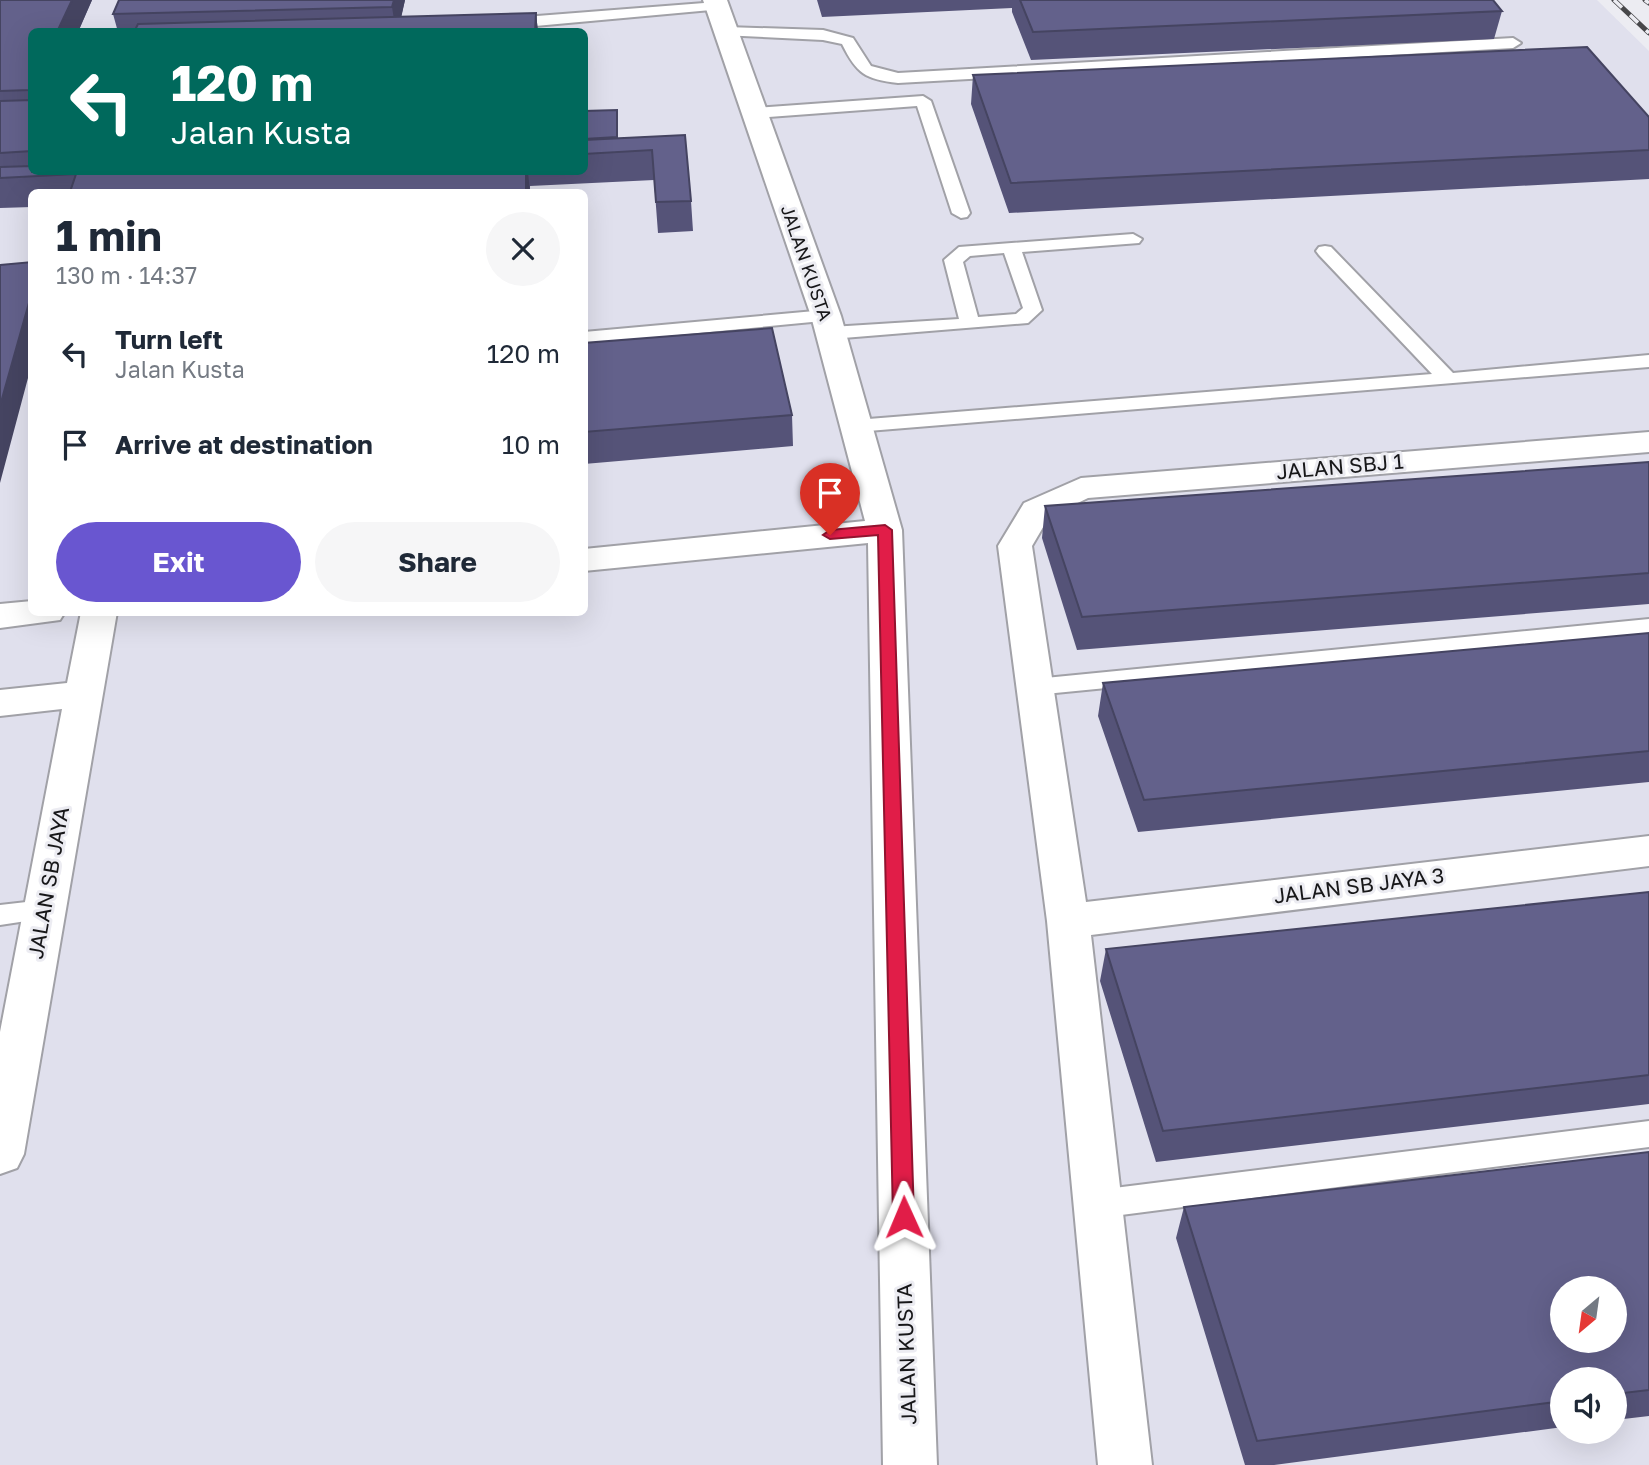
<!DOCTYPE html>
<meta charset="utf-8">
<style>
body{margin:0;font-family:"Golos Text",sans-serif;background:#f6f6f7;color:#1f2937;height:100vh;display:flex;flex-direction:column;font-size:26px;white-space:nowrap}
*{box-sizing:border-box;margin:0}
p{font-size:23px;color:#747a83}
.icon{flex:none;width:38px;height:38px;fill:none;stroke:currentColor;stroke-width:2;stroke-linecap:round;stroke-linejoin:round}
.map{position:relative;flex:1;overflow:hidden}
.side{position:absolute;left:28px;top:189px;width:560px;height:427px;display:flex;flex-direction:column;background:#fff;border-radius:10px;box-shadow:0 7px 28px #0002}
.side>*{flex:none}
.guide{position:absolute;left:28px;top:28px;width:560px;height:147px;border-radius:10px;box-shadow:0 7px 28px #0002;background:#00695c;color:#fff;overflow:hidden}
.needle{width:46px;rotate:209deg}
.tools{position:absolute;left:1550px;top:1276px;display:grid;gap:14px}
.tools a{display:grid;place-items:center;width:77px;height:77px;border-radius:50%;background:#fff;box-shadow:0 7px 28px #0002;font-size:35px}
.pin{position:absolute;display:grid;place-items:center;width:60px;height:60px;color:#fff;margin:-72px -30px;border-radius:50% 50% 50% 0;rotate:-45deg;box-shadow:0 0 7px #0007}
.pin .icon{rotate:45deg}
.me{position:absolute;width:77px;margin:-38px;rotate:359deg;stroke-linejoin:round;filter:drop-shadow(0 0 5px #0008)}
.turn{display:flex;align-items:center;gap:24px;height:147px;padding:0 28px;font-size:32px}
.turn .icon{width:91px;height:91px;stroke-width:2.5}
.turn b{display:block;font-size:49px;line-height:60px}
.round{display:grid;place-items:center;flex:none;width:74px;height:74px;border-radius:37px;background:#f6f6f7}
.overview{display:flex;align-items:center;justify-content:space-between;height:119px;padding:0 28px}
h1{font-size:42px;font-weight:700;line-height:52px}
.action{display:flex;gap:14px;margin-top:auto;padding:14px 28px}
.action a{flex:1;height:80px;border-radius:42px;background:#6956d0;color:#fff;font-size:28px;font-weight:700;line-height:80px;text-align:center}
.action a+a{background:#f6f6f7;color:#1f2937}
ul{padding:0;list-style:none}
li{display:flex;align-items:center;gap:21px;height:91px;padding:0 28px}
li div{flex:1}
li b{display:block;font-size:26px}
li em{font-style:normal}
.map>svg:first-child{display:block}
.built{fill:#e0e0ed;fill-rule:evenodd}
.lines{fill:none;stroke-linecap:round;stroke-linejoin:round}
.lane-casing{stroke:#a1a1a7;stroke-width:4}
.street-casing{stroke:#a1a1a7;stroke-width:4}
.secondary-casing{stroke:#a1a1a7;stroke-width:4}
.lane{fill:#fff;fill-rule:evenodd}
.street{fill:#fff;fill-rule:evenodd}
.secondary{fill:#fff;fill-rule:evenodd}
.rail-casing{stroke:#47474a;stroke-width:5}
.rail{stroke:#ececf2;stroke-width:3.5;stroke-dasharray:11;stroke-linecap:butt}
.wall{fill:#555378}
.shaded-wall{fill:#454461}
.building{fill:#63618b;stroke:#454461;stroke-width:2;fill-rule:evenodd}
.route{fill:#e11d48;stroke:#92132f;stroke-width:2}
.labels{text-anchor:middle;stroke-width:6;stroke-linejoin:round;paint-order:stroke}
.far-street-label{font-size:18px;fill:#171719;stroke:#ececf2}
.street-label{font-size:21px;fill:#171719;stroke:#ececf2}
</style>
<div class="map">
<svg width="1649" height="1465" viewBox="0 0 1649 1465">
<rect width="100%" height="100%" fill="#ececf2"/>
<path class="built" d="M0,0H1597L1649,51V1465H0ZM32,32H584V172H32ZM32,192H584V612H32ZM1563,1288H1615V1340H1563ZM1563,1379H1615V1432H1563Z"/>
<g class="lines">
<defs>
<path id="lane" d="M717,2L722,3L724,6L722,9L468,32L499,19Z
M726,27L823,30L853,38L871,66L898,73L1513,38L1521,43L1513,48L898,83C865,79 857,74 842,44L823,40L721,35L718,32L721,29Z
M923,96L931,101L970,213L967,217L961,218L952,213L917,106L754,118L746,113L754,108Z
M1133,234L1142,239L1139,243L1022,252L1042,310L1028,323L831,339L821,333L831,327L959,319L944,260L959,247ZM1004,253L1023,308L1016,314L978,317L963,262L970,256Z
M1325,246L1331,247L1453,373L1649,355V367L856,432L849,430L846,426L849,422L856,420L1432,374L1319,255L1316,251L1319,247Z
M826,310L836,316L833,320L584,344V332Z
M1649,619V635L1035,695L1027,693L1023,687L1027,681L1035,679Z
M44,900L53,903L57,910L53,917L0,925V905Z
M1649,1121V1147L1098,1218L1087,1214L1083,1204L1087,1194L1098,1190Z"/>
<path id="street" d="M1649,432V452L1088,498L1049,517L1032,546L1086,902L1649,836V866L1091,935L1152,1465H1098L1047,921L998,546L1024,503L1081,478Z
M81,612H117L24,1154L17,1168L0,1174V1032L62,709L0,716V690L67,683Z"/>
<path id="secondary" d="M703,0H727L841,316L902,530L937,1465H883L868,543L584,571V549L865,521L811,316Z
M32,601V612H65L60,620L0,628V604Z"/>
</defs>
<use href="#lane" class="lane-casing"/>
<use href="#street" class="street-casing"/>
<use href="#secondary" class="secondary-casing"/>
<use href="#lane" class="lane"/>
<use href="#street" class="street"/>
<use href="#secondary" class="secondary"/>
<defs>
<path id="rail" d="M1614,0L1649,33
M1645,0L1649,3"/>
</defs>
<use href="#rail" class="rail-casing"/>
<use href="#rail" class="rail"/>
</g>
<path class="wall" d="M0,0H92L78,32H32V172H584V111L617,110L618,138L685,135L691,201L693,231L658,233L654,180L530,186V192H32V207L0,208Z
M405,0L401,17L536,13L538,32H118L113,14Z
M817,0H1493L1502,11L1494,39L1031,60L1012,12V8L822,17Z
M973,75L1649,117V179L1009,213L971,104Z
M584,343L792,415L793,446L584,464Z
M1649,462V604L1077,650L1042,538L1045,506Z
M1649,633V782L1138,832L1098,716L1103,683Z
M1649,892V1104L1156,1162L1100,981L1106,949Z
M1649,1152V1416L1615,1420V1379H1563V1427L1274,1465H1245L1176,1238L1184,1207Z"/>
<path class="shaded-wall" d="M72,0H92L78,32H57Z
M394,0H405L398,32H396L392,7Z
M536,13L538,32H535Z
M526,172H528L530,192H526Z
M32,292V363L0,483V406Z"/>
<path class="building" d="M0,0H72L57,32H32V87L30,90L0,91Z
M119,0H394L392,7L113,14Z
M1020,0H1493L1502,11L1033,32Z
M536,13L535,32H134L138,24Z
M1587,47L1649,117V150L1011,183L973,75Z
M32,100V151L0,153V101Z
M617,110V137L584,139V111Z
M685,135L691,201L656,202L652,150L584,154V140Z
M32,166V172H526V192H70L76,174L0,178V167Z
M32,262V292L0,406V265Z
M772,328L792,415L584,432V343Z
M1649,462V573L1082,617L1045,506Z
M1649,633V751L1144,800L1103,683Z
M1649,892V1075L1163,1131L1106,949Z
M1649,1152V1390L1615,1394V1379H1563V1401L1257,1441L1184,1207ZM1563,1288H1615V1340H1563Z"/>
<path class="route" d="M885,525L892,530L914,1217L911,1224L904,1226L896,1224L893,1217L878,535L830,539L823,535L830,530Z"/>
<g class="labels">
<g class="far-street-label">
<text transform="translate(806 263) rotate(71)" y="6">JALAN KUSTA</text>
</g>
<g class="street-label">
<text transform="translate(1340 467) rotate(-5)" y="7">JALAN SBJ 1</text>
<text transform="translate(49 883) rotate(-80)" y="7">JALAN SB JAYA</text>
<text transform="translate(1359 886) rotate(-7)" y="7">JALAN SB JAYA 3</text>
<text transform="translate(907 1354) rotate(-92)" y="7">JALAN KUSTA</text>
</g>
</g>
</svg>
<div class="tools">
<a><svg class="needle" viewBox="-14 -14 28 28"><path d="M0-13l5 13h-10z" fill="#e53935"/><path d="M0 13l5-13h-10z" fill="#747a83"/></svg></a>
<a><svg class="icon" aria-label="sound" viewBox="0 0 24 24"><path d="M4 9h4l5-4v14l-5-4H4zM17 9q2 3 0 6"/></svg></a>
</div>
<div class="pin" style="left:830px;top:535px;background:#d93025"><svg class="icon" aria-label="arrive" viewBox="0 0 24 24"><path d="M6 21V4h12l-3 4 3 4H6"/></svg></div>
<svg class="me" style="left:904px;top:1217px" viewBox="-20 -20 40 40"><path d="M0-17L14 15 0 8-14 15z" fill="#e11d48" stroke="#fff" stroke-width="4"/></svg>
<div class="guide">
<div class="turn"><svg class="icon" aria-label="left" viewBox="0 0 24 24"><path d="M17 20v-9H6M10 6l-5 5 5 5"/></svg><div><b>120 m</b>Jalan Kusta</div></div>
</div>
<section class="side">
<div class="overview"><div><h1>1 min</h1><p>130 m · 14:37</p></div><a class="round"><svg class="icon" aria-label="close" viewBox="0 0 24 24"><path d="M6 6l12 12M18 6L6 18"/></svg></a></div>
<ul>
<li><svg class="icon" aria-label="left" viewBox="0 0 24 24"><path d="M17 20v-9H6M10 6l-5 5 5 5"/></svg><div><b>Turn left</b><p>Jalan Kusta</p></div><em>120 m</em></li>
<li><svg class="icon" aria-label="arrive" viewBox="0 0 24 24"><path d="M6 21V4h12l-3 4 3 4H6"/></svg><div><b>Arrive at destination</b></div><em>10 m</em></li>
</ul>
<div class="action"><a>Exit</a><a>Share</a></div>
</section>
</div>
